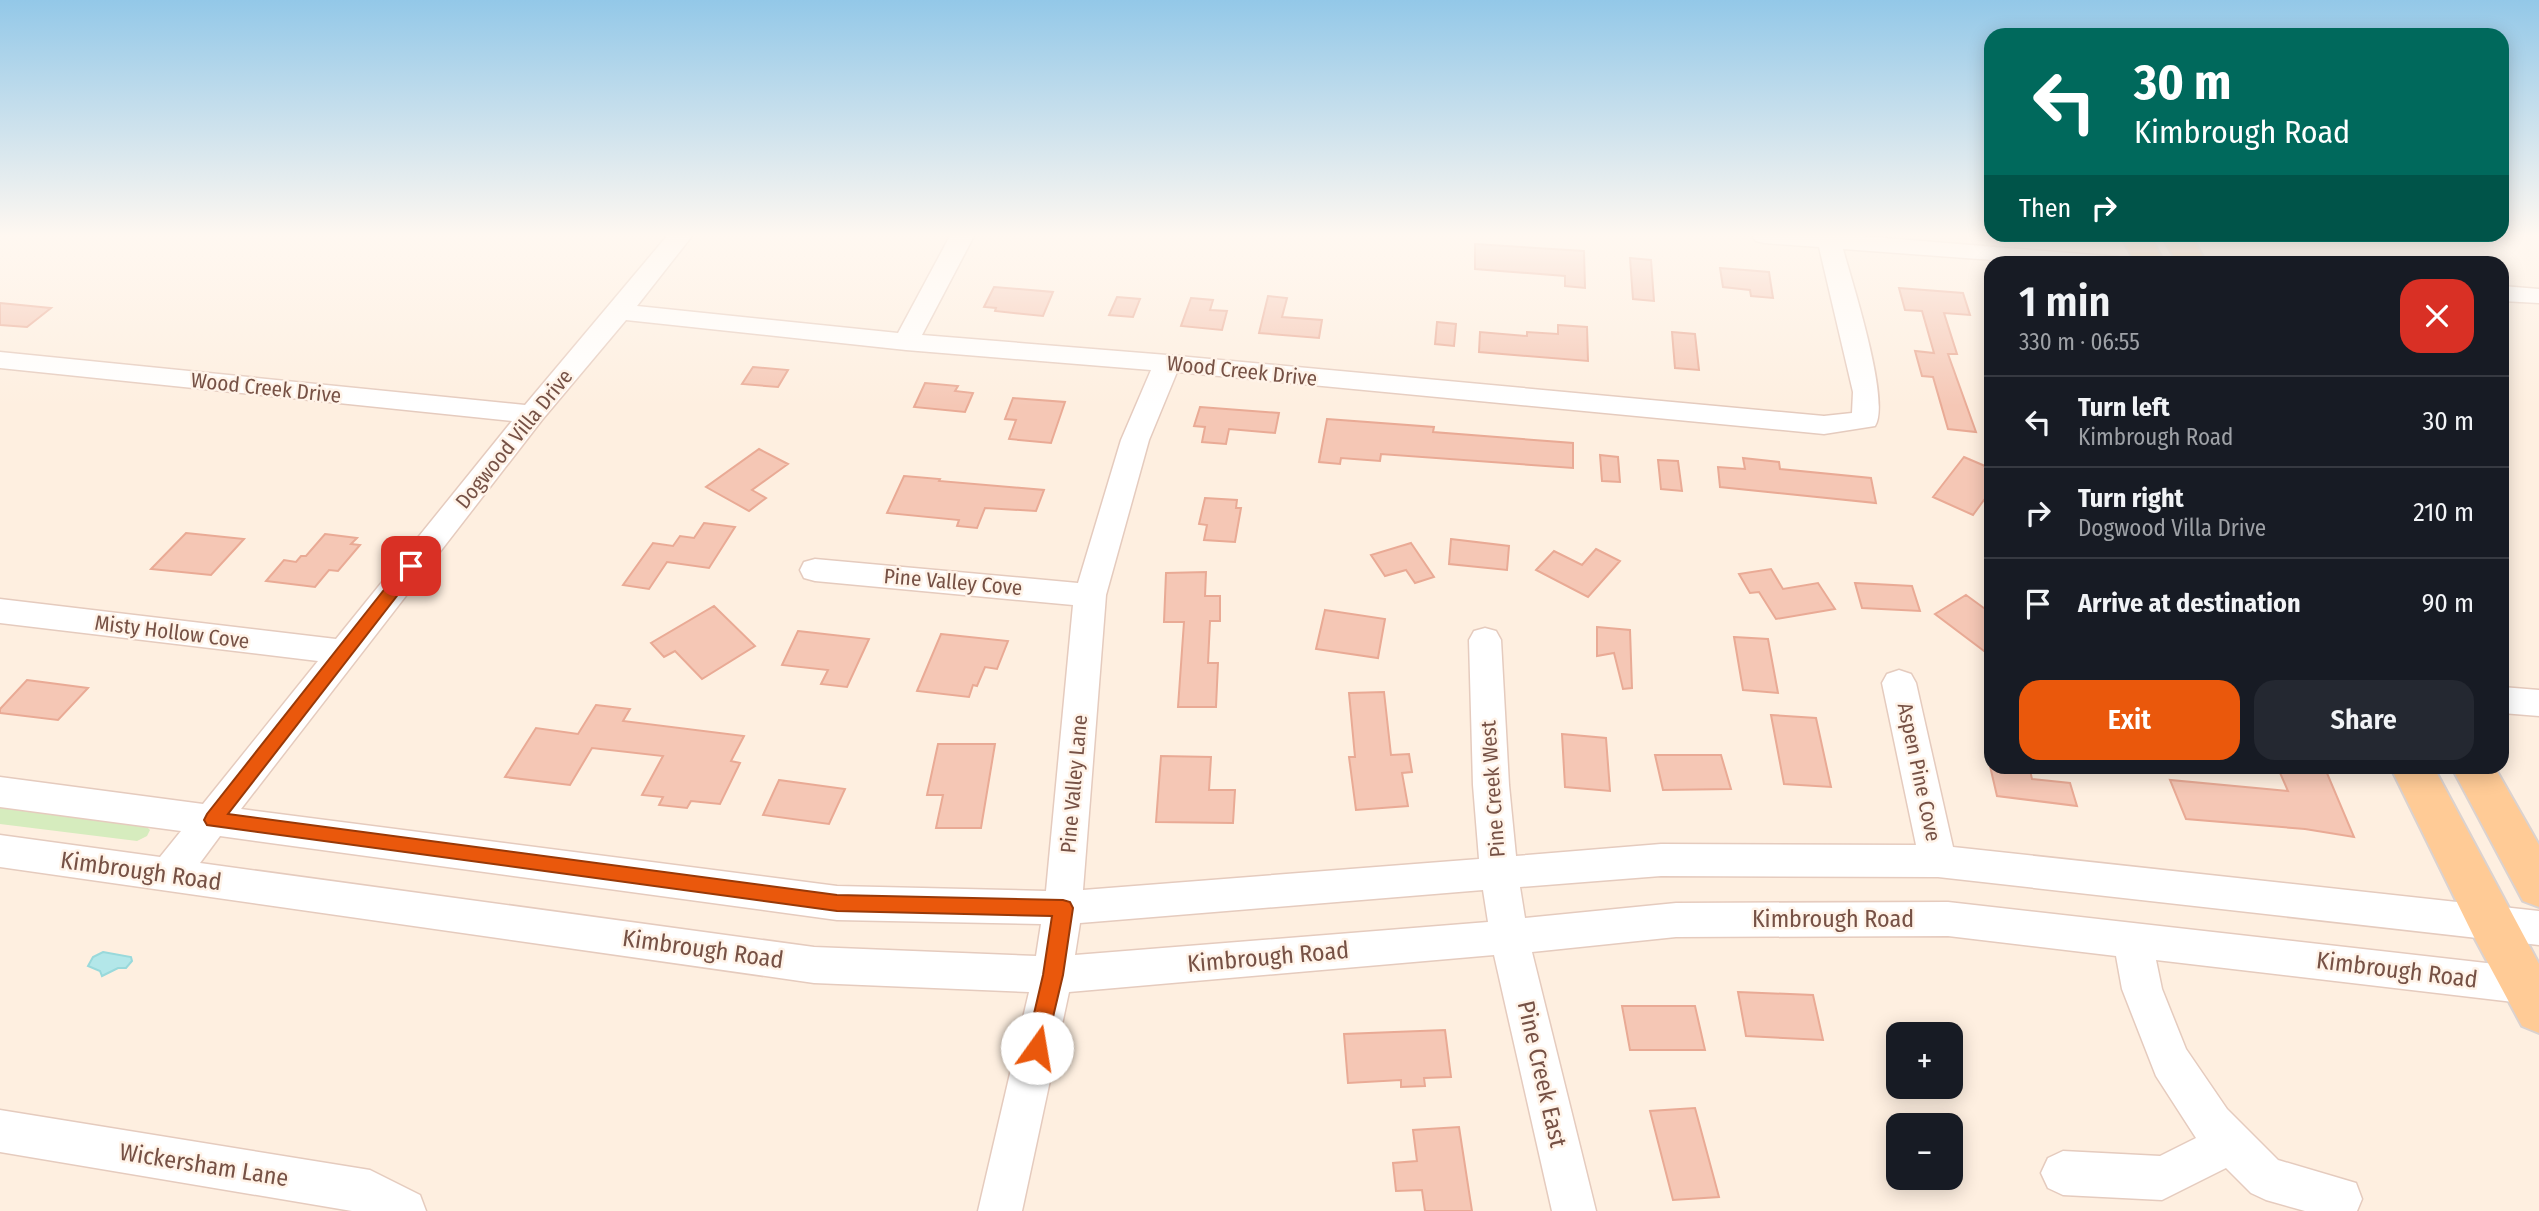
<!DOCTYPE html>
<meta charset="utf-8">
<style>
body{margin:0;font-family:"Fira Sans Condensed",sans-serif;background:#242831;color:#f1f3f6;height:100vh;display:flex;flex-direction:column;font-size:26px;white-space:nowrap}
*{box-sizing:border-box;margin:0}
p{font-size:23px;color:#9ea1a6}
.icon{flex:none;width:38px;height:38px;fill:none;stroke:currentColor;stroke-width:2;stroke-linecap:round;stroke-linejoin:round}
.map{position:relative;flex:1;overflow:hidden}
.details{position:absolute;left:1984px;top:256px;width:525px;height:518px;display:flex;flex-direction:column;background:#171b24;border-radius:21px;box-shadow:0 4px 18px #0003}
.details>*{flex:none}
.banner{position:absolute;left:1984px;top:28px;width:525px;height:214px;border-radius:21px;box-shadow:0 4px 18px #0003;background:#00695c;color:#fff;overflow:hidden}
.buttons{position:absolute;left:1886px;top:1022px;display:grid;gap:14px}
.buttons a{display:grid;place-items:center;width:77px;height:77px;border-radius:14px;background:#171b24;box-shadow:0 4px 18px #0003;font-size:35px}
.pin{position:absolute;display:grid;place-items:center;width:60px;height:60px;color:#fff;margin:-30px;border-radius:14px;box-shadow:0 4px 10px #0006}
.me{position:absolute;width:77px;margin:-38px;rotate:13deg;stroke-linejoin:round;filter:drop-shadow(0 0 5px #0008)}
.turn{display:flex;align-items:center;gap:24px;height:147px;padding:0 35px;font-size:32px}
.turn .icon{width:91px;height:91px;stroke-width:2.5}
.turn b{display:block;font-size:49px;line-height:60px}
.then{display:flex;align-items:center;height:66px;padding:0 35px;background:#0003;gap:14px;font-size:26px}
.round{display:grid;place-items:center;flex:none;width:74px;height:74px;border-radius:21px;background:#242831}
.head{display:flex;align-items:center;justify-content:space-between;height:119px;padding:0 35px}
h1{font-size:42px;font-weight:600;line-height:52px}
.action{display:flex;gap:14px;margin-top:auto;padding:14px 35px}
.action a{flex:1;height:80px;border-radius:21px;background:#ea580c;color:#fff;font-size:28px;font-weight:600;line-height:80px;text-align:center}
.action a+a{background:#242831;color:#f1f3f6}
ul{padding:0;list-style:none}
li{display:flex;align-items:center;gap:21px;height:91px;padding:0 35px;border-top:2px solid #363941}
li div{flex:1}
li b{display:block;font-size:26px}
li em{font-style:normal}
.map>svg:first-child{display:block}
.green{fill:#d6ecbe}
.water{fill:#b3e7e9;stroke:#99d9db;stroke-width:2}
.building{fill:#f5c7b5;stroke:#e9aa95;stroke-width:2}
.lines{fill:none;stroke-linecap:round;stroke-linejoin:round}
.minor-casing{stroke:#e5cbbe;stroke-width:3}
.major-casing{stroke:#dbd2cf;stroke-width:4}
.minor{fill:#fff;fill-rule:evenodd}
.major{fill:#ffcb96;fill-rule:evenodd}
.route{fill:#ea580c;stroke:#983908;stroke-width:2}
.labels{text-anchor:middle;stroke-width:5;stroke-linejoin:round;paint-order:stroke}
.street-label{font-size:21px;fill:#765145;stroke:#fff3e8}
.near-street-label{font-size:24px;fill:#765145;stroke:#fff3e8}
</style>
<div class="map">
<svg width="2539" height="1211" viewBox="0 0 2539 1211">
<rect width="100%" height="100%" fill="#feefe0"/>
<path class="green" d="M0,807L147,827L150,830L147,836L137,841L0,824Z"/>
<path class="water" d="M103,952L131,957L132,961L126,968H118L102,976L100,971L88,966L93,957Z"/>
<path class="building" d="M1475,244L1584,251L1585,288L1565,286V276L1475,269Z
M1630,258L1651,260L1654,301L1633,299Z
M1720,268L1769,272L1773,298L1751,296L1750,290L1723,287Z
M994,287L1053,292L1043,316L995,311L996,308L984,307Z
M1899,288L1963,293L1970,315L1944,313L1957,354H1948L1976,432L1948,429L1933,377L1922,376L1915,351L1934,353L1922,311L1905,310Z
M1268,296L1287,298L1282,317L1322,320L1319,338L1259,333Z
M1117,297L1140,299L1133,317L1109,315Z
M1191,298L1213,300L1210,310L1227,311L1222,330L1181,326Z
M0,303L51,308L27,327L0,325Z
M1437,322L1456,324L1454,346L1435,344Z
M1558,325L1587,327L1588,361L1479,352L1480,332L1527,336V332L1558,334Z
M1672,332L1695,334L1699,370L1675,368Z
M753,367L788,370L778,387L742,384Z
M925,383L958,386L955,391L973,393L965,412L914,407Z
M1013,398L1065,402L1051,443L1009,439L1016,420L1005,419Z
M1200,407L1279,413L1275,433L1229,429L1226,444L1202,442L1205,427L1194,426Z
M1327,419L1434,427L1433,432L1573,443V468L1381,454L1380,461L1341,458L1340,464L1319,462Z
M759,449L788,464L752,490L766,498L749,511L706,487Z
M1600,455L1618,457L1620,482L1602,481Z
M1964,457L1992,469V503L1984,500L1973,515L1933,497Z
M1743,458L1779,462L1780,469L1871,478L1876,503L1720,487L1718,467L1745,469Z
M1658,460L1678,461L1682,491L1661,489Z
M904,476L940,479L939,481L1044,490L1036,511L985,508L977,528L957,526L959,520L887,513Z
M1205,498L1237,500L1236,508H1241L1235,542L1204,540L1207,525L1199,524Z
M704,523L735,527L709,568L667,562L649,589L623,585L653,543L673,546L680,536L694,538Z
M186,533L244,539L211,575L151,569Z
M325,534L357,538L351,544L360,545L338,571L329,570L315,587L266,581L284,560L296,562L301,556H306Z
M1451,539L1509,546L1507,570L1449,564Z
M1411,543L1434,577L1415,583L1406,570L1385,576L1371,555Z
M1596,549L1620,561L1588,597L1536,570L1554,551L1582,565Z
M1771,569L1783,589L1818,583L1835,609L1776,619L1759,592L1750,593L1739,574Z
M1206,572L1205,596H1220V621H1210L1208,663H1218L1216,707H1178L1184,622H1164L1166,573Z
M1855,583L1912,586L1920,611L1862,608Z
M1966,595L1992,614V657L1935,614Z
M714,606L755,646L702,679L675,651L664,657L651,643Z
M1325,610L1385,619L1378,658L1316,649Z
M1597,627L1630,630L1632,688L1623,689L1614,653L1597,656Z
M798,631L869,639L847,687L821,684L828,670L782,665Z
M941,634L1008,641L997,669L985,667L977,686L973,685L969,697L917,691Z
M1734,637L1768,639L1778,693L1743,690Z
M27,680L88,688L58,720L0,713V709Z
M1384,692L1391,755L1409,754L1412,772L1402,773L1408,806L1356,810L1349,757H1355L1349,693Z
M596,705L630,709L623,721L744,736L731,761L740,763L720,804L691,801L687,808L659,805L663,797L642,795L663,756L592,748L570,785L505,777L536,728L578,734Z
M1771,715L1816,718L1831,787L1784,784Z
M1562,734L1606,738L1610,791L1565,787Z
M938,744H995L981,828H936L943,795H927Z
M1655,755H1721L1731,789L1663,790Z
M1161,756L1211,757L1209,790H1235L1233,823L1156,822Z
M1990,766H2029L2032,779L2070,783L2077,806L1997,796Z
M2277,766H2324L2354,837L2305,829L2186,819L2170,780L2288,791Z
M779,780L845,789L829,824L763,815Z
M1738,992L1813,995L1823,1040L1746,1036Z
M1622,1006H1695L1705,1050H1630Z
M1445,1030L1451,1077L1424,1078L1425,1086L1401,1087V1080L1348,1083L1344,1034Z
M1695,1108L1719,1197L1673,1200L1650,1111Z
M1459,1127L1472,1211H1425L1422,1190L1396,1191L1393,1163L1417,1161L1413,1130Z"/>
<g class="lines">
<defs>
<path id="minor" d="M667,236H692L637,306L898,333L950,236H974L922,335L1167,355L1824,416L1852,413L1853,392L1819,247L1764,243L1756,241L1752,236H1861L2118,257L2121,262H2020L1843,249C1852,282 1891,402 1875,426L1824,434L1177,372L1149,440L1106,595L1083,890L1479,859L1473,785L1469,640L1474,631L1485,628L1496,631L1501,640L1509,785L1516,856L1661,844L1916,845L1882,683L1887,674L1899,670L1911,674L1916,683L1953,847L2539,911V945L1938,877L1661,876L1520,887L1525,918L1676,903L1948,902L2539,969V1005L2156,960L2162,989L2186,1049L2227,1109L2278,1160L2356,1183L2362,1199L2357,1211H2305L2266,1200L2251,1193L2226,1168L2162,1200L2063,1195L2048,1188L2041,1173L2048,1158L2063,1151L2160,1156L2196,1138L2156,1076L2122,989L2116,956L1948,936L1676,937L1532,952L1596,1211H1552L1494,955L1069,992L1022,1211H978L1029,992L814,983L0,867V835L160,857L181,831L0,807V777L203,804L318,661L0,623V599L336,639L512,421L0,368V352L525,405ZM626,320L906,350L1151,370L1121,440L1078,583L815,559L804,562L800,570L804,578L815,581L1073,605L1046,891L837,886L241,809L542,420ZM220,836L837,920L1041,924L1036,956L814,947L200,863ZM1483,890L1488,922L1075,955L1080,923Z
M2502,286L2539,289V303L2502,301Z
M2502,687L2539,690V716L2502,713Z
M0,1110L370,1170L420,1195L426,1211H352L0,1152Z"/>
<path id="major" d="M2121,236H2150L2164,262H2135Z
M2162,236H2191L2206,262H2177Z
M2390,766H2433L2539,964V1033L2522,1026L2474,937Z
M2451,766H2494L2539,845V907L2523,901Z"/>
</defs>
<use href="#minor" class="minor-casing"/>
<use href="#major" class="major-casing"/>
<use href="#minor" class="minor"/>
<use href="#major" class="major"/>
</g>
<linearGradient id="sky" x2="0" y2="1"><stop stop-color="#93c8e8"/><stop offset="0.58" stop-color="#fff8f1"/><stop offset="1" stop-color="#fff8f1" stop-opacity="0"/></linearGradient>
<rect width="2539" height="406" fill="url(#sky)"/>
<path class="route" d="M411,560L419,566L417,570L228,814L837,895L1063,900L1070,902L1073,908L1063,975L1044,1055L1037,1058L1029,1055L1026,1048L1043,975L1052,916L837,911L207,825L204,820L207,814L406,562Z"/>
<g class="labels">
<g class="street-label">
<text transform="translate(1242 371) rotate(6)" y="7">Wood Creek Drive</text>
<text transform="translate(266 388) rotate(6)" y="7">Wood Creek Drive</text>
<text transform="translate(514 439) rotate(-51)" y="7">Dogwood Villa Drive</text>
<text transform="translate(953 582) rotate(5)" y="7">Pine Valley Cove</text>
<text transform="translate(172 632) rotate(7)" y="7">Misty Hollow Cove</text>
<text transform="translate(1919 772) rotate(78)" y="7">Aspen Pine Cove</text>
<text transform="translate(1074 784) rotate(-85)" y="7">Pine Valley Lane</text>
<text transform="translate(1493 789) rotate(-94)" y="7">Pine Creek West</text>
</g>
<g class="near-street-label">
<text transform="translate(141 871) rotate(8)" y="8">Kimbrough Road</text>
<text x="1833" y="927">Kimbrough Road</text>
<text transform="translate(703 949) rotate(8)" y="8">Kimbrough Road</text>
<text transform="translate(1268 957) rotate(-5)" y="8">Kimbrough Road</text>
<text transform="translate(2397 970) rotate(7)" y="8">Kimbrough Road</text>
<text transform="translate(1542 1074) rotate(77)" y="8">Pine Creek East</text>
<text transform="translate(204 1165) rotate(9)" y="8">Wickersham Lane</text>
</g>
</g>
</svg>
<div class="buttons">
<a>+</a>
<a>−</a>
</div>
<div class="pin" style="left:411px;top:566px;background:#d93025"><svg class="icon" aria-label="arrive" viewBox="0 0 24 24"><path d="M6 21V4h12l-3 4 3 4H6"/></svg></div>
<svg class="me" style="left:1037px;top:1048px" viewBox="-20 -20 40 40"><circle r="19" fill="#fff"/><path d="M0-13L10 11 0 6-10 11z" fill="#ea580c"/></svg>
<div class="banner">
<div class="turn"><svg class="icon" aria-label="left" viewBox="0 0 24 24"><path d="M17 20v-9H6M10 6l-5 5 5 5"/></svg><div><b>30 m</b>Kimbrough Road</div></div>
<div class="then">Then<svg class="icon" aria-label="right" viewBox="0 0 24 24"><path d="M7 20v-9h11M14 6l5 5-5 5"/></svg></div>
</div>
<section class="details">
<div class="head"><div><h1>1 min</h1><p>330 m · 06:55</p></div><a class="round" style="background:#d93025;color:#fff"><svg class="icon" aria-label="close" viewBox="0 0 24 24"><path d="M6 6l12 12M18 6L6 18"/></svg></a></div>
<ul>
<li><svg class="icon" aria-label="left" viewBox="0 0 24 24"><path d="M17 20v-9H6M10 6l-5 5 5 5"/></svg><div><b>Turn left</b><p>Kimbrough Road</p></div><em>30 m</em></li>
<li><svg class="icon" aria-label="right" viewBox="0 0 24 24"><path d="M7 20v-9h11M14 6l5 5-5 5"/></svg><div><b>Turn right</b><p>Dogwood Villa Drive</p></div><em>210 m</em></li>
<li><svg class="icon" aria-label="arrive" viewBox="0 0 24 24"><path d="M6 21V4h12l-3 4 3 4H6"/></svg><div><b>Arrive at destination</b></div><em>90 m</em></li>
</ul>
<div class="action"><a>Exit</a><a>Share</a></div>
</section>
</div>
